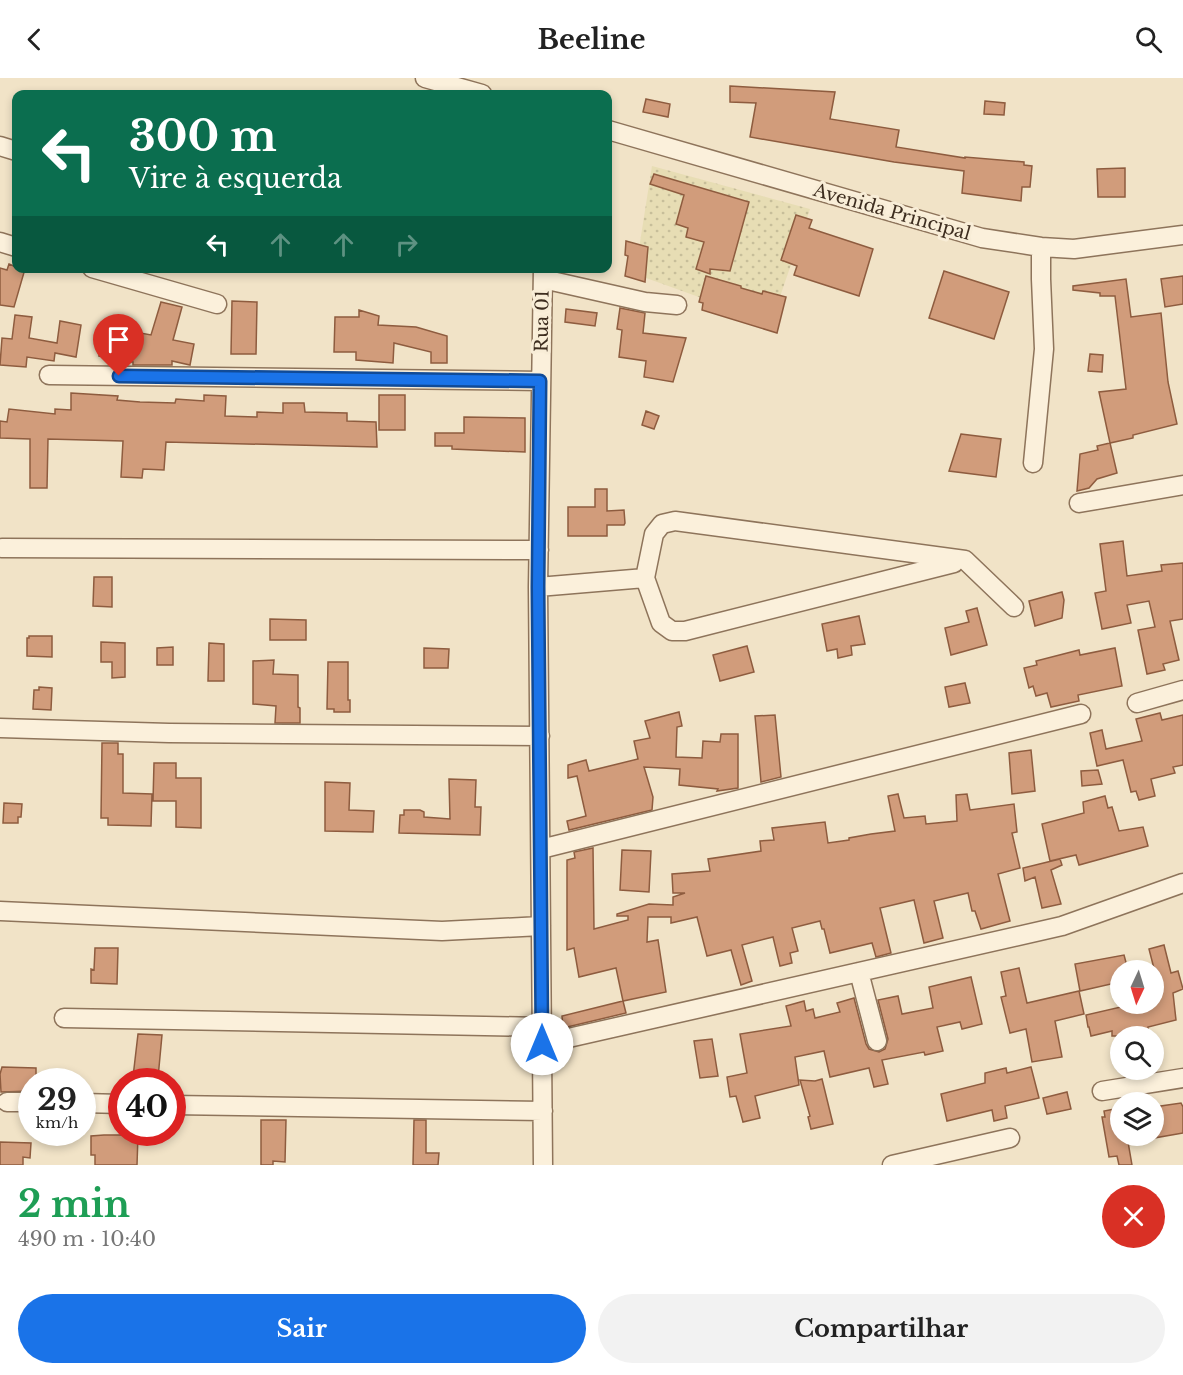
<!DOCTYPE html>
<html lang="pt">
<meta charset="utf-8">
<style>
body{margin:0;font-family:"Libre Baskerville",serif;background:#f2f2f2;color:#222;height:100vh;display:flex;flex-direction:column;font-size:22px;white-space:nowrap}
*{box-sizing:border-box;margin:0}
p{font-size:20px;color:#767676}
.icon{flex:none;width:33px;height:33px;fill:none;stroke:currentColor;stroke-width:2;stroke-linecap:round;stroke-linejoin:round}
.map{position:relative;height:1087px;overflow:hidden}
.panel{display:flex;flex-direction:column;background:#fff;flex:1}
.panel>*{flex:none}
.banner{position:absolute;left:12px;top:12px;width:600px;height:183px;border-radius:12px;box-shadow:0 3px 9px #0003;background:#0b6e4f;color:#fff;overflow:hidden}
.needle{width:39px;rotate:184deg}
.tools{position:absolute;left:1110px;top:882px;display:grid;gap:12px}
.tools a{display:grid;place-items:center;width:54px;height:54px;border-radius:50%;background:#fff;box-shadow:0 3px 9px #0003;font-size:30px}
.speed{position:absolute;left:18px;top:990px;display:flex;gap:12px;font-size:30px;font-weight:700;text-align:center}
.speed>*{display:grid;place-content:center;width:78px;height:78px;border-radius:50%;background:#fff;box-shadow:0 3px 9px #0003;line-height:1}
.speed small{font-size:15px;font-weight:400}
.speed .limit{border:9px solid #d22;background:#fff;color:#111}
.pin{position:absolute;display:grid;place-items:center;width:51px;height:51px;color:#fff;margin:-62px -26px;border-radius:50% 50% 50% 0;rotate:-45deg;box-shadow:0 0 6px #0007}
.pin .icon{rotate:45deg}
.me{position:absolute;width:66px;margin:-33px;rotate:0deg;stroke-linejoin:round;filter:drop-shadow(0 0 4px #0008)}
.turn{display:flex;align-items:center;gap:21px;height:126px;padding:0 18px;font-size:27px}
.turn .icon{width:78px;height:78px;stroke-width:2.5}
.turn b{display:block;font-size:42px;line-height:51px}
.lanes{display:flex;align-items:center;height:57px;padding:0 18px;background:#0003;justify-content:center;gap:30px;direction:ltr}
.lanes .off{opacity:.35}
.round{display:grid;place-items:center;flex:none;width:63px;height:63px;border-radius:32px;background:#f2f2f2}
.overview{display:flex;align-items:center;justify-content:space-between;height:102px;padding:0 18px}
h1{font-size:36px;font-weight:700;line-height:45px;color:#1e9e55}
.button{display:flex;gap:12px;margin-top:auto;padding:12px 18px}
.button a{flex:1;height:69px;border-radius:36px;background:#1a73e8;color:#fff;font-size:24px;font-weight:700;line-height:69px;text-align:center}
.button a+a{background:#f2f2f2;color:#222}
header{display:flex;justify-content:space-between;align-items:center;height:78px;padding:0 18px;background:#fff;font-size:27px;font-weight:700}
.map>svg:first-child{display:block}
.farmland{fill:url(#farmland-dots)}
.building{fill:#d19c7b;stroke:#8e5c3f;stroke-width:1.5}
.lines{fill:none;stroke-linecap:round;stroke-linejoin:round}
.minor-casing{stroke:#8e745b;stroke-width:21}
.minor{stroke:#fbf0db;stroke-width:18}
.route-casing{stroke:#114b97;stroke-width:15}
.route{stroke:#1a73e8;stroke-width:10}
.labels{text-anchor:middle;stroke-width:6;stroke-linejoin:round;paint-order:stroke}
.street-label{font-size:18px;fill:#3d2d1f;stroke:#f8edd7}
</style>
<header><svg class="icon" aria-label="back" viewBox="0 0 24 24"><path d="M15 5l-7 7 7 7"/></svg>Beeline<svg class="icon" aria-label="search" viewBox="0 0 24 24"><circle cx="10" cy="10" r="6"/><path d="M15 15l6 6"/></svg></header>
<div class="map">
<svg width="1183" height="1087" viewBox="0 0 1183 1087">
<defs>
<pattern id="farmland-dots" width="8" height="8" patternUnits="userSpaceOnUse" patternTransform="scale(1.5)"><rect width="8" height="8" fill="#e7ddb4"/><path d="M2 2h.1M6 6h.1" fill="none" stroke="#c7be9a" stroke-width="1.8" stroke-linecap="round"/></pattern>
</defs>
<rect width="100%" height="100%" fill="#f1e3c7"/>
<path class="farmland" d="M652,88L810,131L771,245L635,196Z"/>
<path class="building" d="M730,8L835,14L830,41L899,52L896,69L965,80V79L1024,84V87L1032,88L1030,109H1022L1021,123L962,115L964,93L894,84L750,59L756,25L730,24Z
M646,21L670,26L668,39L643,34Z
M985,23L1005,25L1004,37L984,36Z
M1125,90V119H1098L1097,91Z
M654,96L749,124L730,193L710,191V196L696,191L704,164L686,159L688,150L676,146L684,117L650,106Z
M796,137L812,142L809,150L873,171L859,218L794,197L797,188L781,182Z
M626,163L648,169L645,204L625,198L628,178L625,177Z
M9,186L16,189V190L25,191L14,229L0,227V190L7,192Z
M944,193L1009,214L994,261L929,240Z
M706,198L741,208V210L762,216L763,213L786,219L777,255L702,232L703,225L699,224Z
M1183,198V226L1165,229L1161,201Z
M1126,201L1131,239L1161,235L1168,304L1177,346L1133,357V360L1110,365L1099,314L1126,311L1115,218H1100V215L1073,212V208Z
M232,223L257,224L256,276H231Z
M161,224L182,229L173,262L194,266L190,287L172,283V287H133V284L120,283V280L99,278L102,248L151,257Z
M620,230L645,235L643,255L686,260L673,304L644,299L646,283L619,279L622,252L617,251Z
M566,231L597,235L595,248L565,244Z
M359,232L379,238L378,247L416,249L447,258V285H431V274L394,265L393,285L356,282V274H334L335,239H359Z
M15,237L32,239L29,260L57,265L60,243L81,247L76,279L55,275L54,283L27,279L26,289L0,287L2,260L12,261Z
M1090,276L1103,277L1102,294L1088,293Z
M71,315L118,318L117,322L140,324L175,325L176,321L204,323V317L226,318L225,338L257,339V334L283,335V325H304L305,334L347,335V343L376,344L377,369L166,364L164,392L143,391L142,400L121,399L123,363L48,361L47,410H30V361L0,360V343L7,344L9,331L55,336V331L71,332Z
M379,317H405V352H379Z
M646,333L659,338L654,351L642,347Z
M464,339L525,340V374L452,371V368H435V355H464Z
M961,356L1001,361L996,399L949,393Z
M1110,365L1117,395L1097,401L1089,410L1077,413L1080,376L1098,372L1097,368Z
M595,411H607V433L624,432L625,445L624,447H607V458H568V429H595Z
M1123,463L1127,498L1162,493L1161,487L1183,485V541L1170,543L1179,582L1163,586L1165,592L1147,596L1138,552L1155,549L1149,523L1127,527L1131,545L1102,551L1095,515L1106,513L1100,466Z
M94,499H112V529L93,528Z
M1062,514L1064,522L1062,540L1035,548L1029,523Z
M977,530L987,567L951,577L945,550L969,544L966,533Z
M859,538L865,566L851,568L852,577L838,580L837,571L827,573L822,546Z
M270,541L306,542V562H270Z
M29,558H52V579L27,578V560H29Z
M101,564L125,565V599L112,600V584H101Z
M209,565L224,566V603H208Z
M747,568L754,594L720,603L713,577Z
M173,569V587H157V570Z
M424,570L449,571L448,590H424Z
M1115,570L1122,608L1078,617L1079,623L1051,629L1047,615L1036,618L1033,608L1029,610L1024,590L1037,587L1036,583L1079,572L1080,577Z
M274,582L273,596L298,597V629L300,630V645H275L276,628L253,626V583Z
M328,584H348V622H350V634H334V631H327Z
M965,605L970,625L949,629L945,609Z
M39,609L52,610L51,632L33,631L34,612H39Z
M679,634L682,648L677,649L676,679L702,680L703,663L720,664L721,656H738V710L717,713L718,711L679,707L680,691L644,689L653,719L652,732L569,752L567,743L586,738L577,698L568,700V687L586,682L589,693L638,681L634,663L650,660L645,643Z
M1160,635L1162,642L1183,637V687L1173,689L1175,695L1151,701L1155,718L1139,722L1136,713L1131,714L1123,682L1097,688L1090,655L1102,652L1106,671L1142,663L1136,641Z
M775,637L781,699L761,704L755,638Z
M102,665H118V676H123V715L152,716L151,748L108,747V740H101Z
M1031,672L1035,713L1012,716L1009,675Z
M154,685H176V700H201V750L176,749V723H153Z
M1098,692L1102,706L1082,708L1081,693Z
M449,701L476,702L475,729H481L480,757L399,755L400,737H404V732H420L424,734V739L450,741Z
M325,704L350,705L349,732L374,733L373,754L325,753Z
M898,716L904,740L925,738L926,746L957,743L956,717L967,716L970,732L1014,726L1017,754L1012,755L1020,790L998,796L1010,843L981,851L975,833H972L968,815L934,823L943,860L924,865L914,822L880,830L891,875L876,879L872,865L830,875L824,851H822L820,843L792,850L798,873L790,875L792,885L780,888L773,859L742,867L752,903L741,907L731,872L707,878L697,839L671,845V839H648L647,864L658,862L666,914L623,923L616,890L579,899L574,870L567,872V782L575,780L574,774L593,770L594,851L628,842V838H617V836L649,826L673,827V819L685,815H673L672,796L710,793L708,781L761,773L760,763L774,762L772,750L825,744L828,765L849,762V760L871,756L895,753L888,718Z
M1105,718L1108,730L1112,729L1119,753L1143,749L1148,768L1079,787L1076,777L1050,783L1042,746L1084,735L1083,724Z
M4,725L22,726L21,739H18V745H3Z
M622,772L651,773L649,814L620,812Z
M1060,781L1062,787L1051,792L1061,826L1042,830L1035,799L1025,803L1023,790Z
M1164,867L1171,895L1178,893L1183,911L1173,915L1176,942L1148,949V958H1112V953L1091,958L1089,949H1088L1086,937L1121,929L1120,926H1154V919L1161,918L1149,871Z
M95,870H118L117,906L91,905V891L94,892Z
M1124,877L1128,892H1120V904L1080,913L1075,886Z
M1019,890L1027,925L1079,913L1084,936L1055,943L1062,979L1032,984L1026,951L1010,955L1001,919L1006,918L1001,894Z
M971,899L982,946L962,951L960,944L937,949L943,973L925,977L924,974L882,982L888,1006L874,1009L869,990L830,999L824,973L795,979L799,1007L755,1018L760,1040L743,1044L736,1018L730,1019L727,999L747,995L740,956L791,948L786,928L804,923L806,933L813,931L815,940L840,934L837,925L854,920L866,966L869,971L879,974L885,971L888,961L878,922L898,918L902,936L933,930L929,909Z
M623,923L626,935L563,950L562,938Z
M138,956L162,957L158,1000L133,999Z
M712,961L718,998L700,1000L694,963Z
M2,989L36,990V1004H32V1013L1,1014L0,996Z
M1031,989L1039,1020L1005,1028L1007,1040L994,1043L992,1032L947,1043L941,1016L985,1005V995L1006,990L1007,995Z
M822,1001L833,1046L811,1051L808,1039L810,1038L800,1002L815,1003Z
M1067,1014L1071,1031L1047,1036L1043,1020Z
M1181,1025L1183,1029V1055L1154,1060V1029Z
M1120,1030V1058H1127L1132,1087H1119L1117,1078L1109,1079L1102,1039H1105L1104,1033Z
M261,1042H286L285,1084L273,1083V1087H261Z
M414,1042H426V1075H439L438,1087H413Z
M104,1057H138L137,1087H95V1077H91V1058Z
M0,1064L31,1065L30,1080L23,1079V1087H0Z"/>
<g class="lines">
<defs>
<path id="minor" d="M425,0L482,16
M608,52L982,160L1041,169L1074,171L1183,157
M0,68L16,73
M0,164L16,169
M92,190L217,226
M543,190L538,509L543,1087
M543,201L645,224L677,227
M49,297L541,303
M1033,385L1044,271L1041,201V169
M1079,425L1183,407
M2,470L539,472
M645,500L661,545L672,553H685L954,485
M538,509L645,500L654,456L662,446L675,443L965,482L1014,529
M1137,625L1183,612
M0,650L169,655L540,658
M541,771L1081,636
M0,833L442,853L541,848
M859,894L877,963
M64,940L542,949
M542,966L1062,848L1183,805
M1102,1013L1183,1000
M7,1024H32
M82,1025L122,1026
M172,1027L543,1033
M892,1087L1010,1060"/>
</defs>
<use href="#minor" class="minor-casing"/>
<use href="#minor" class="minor"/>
</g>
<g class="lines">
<defs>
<path id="route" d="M119,298L540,303L538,509L542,966"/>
</defs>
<use href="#route" class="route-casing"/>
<use href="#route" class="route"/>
</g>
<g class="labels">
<g class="street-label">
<text transform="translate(892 134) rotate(16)" y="6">Avenida Principal</text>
<text transform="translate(542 243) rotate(-89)" y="6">Rua 01</text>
</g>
</g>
</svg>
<div class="tools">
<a><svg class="needle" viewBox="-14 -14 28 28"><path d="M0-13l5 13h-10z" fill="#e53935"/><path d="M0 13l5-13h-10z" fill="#767676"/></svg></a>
<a><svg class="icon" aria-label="search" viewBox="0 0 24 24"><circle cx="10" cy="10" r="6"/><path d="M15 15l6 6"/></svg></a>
<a><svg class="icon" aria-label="layers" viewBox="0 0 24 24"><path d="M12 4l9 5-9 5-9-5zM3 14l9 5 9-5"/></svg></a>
</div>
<div class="speed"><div>29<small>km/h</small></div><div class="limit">40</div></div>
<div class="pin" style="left:119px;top:298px;background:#d93025"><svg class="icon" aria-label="arrive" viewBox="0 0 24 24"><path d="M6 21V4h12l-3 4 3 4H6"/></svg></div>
<svg class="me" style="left:542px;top:966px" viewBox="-20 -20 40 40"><circle r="19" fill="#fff"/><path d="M0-13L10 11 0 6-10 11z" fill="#1a73e8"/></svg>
<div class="banner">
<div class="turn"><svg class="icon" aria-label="left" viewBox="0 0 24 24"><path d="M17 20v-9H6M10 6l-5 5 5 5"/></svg><div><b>300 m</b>Vire à esquerda</div></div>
<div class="lanes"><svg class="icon" aria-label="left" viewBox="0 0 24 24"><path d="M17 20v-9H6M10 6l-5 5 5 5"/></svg><svg class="icon off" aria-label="ahead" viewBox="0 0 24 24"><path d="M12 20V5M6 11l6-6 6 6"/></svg><svg class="icon off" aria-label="ahead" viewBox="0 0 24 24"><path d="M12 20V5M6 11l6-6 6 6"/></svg><svg class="icon off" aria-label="right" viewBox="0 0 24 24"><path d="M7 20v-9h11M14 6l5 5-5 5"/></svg></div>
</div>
</div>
<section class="panel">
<div class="overview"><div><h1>2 min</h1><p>490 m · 10:40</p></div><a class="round" style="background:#d93025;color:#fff"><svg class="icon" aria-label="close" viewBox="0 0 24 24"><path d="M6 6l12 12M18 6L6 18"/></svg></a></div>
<div class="button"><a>Sair</a><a>Compartilhar</a></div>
</section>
